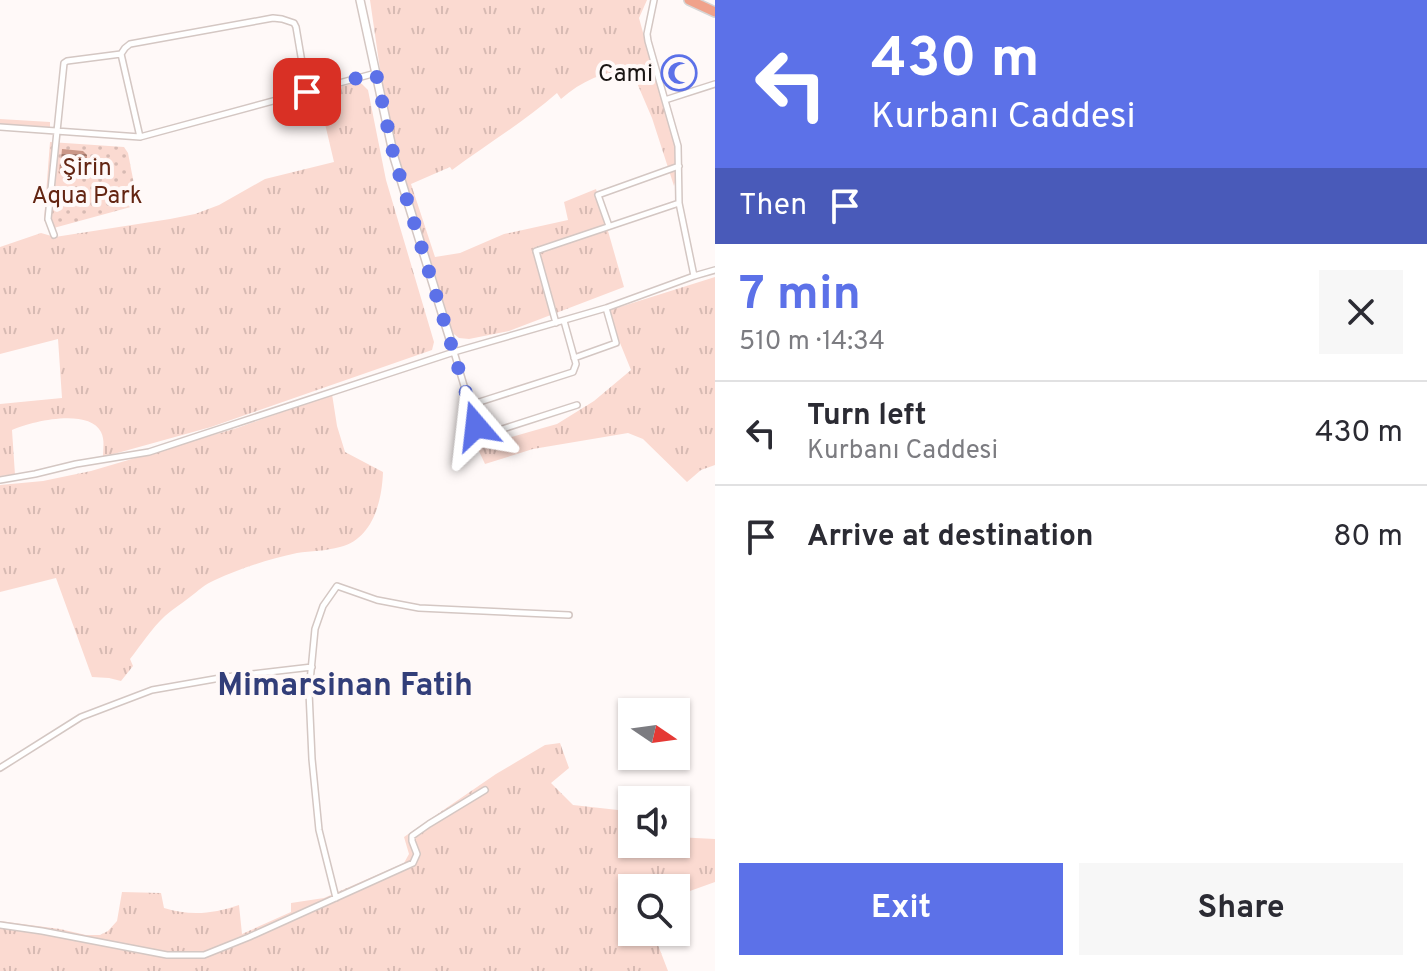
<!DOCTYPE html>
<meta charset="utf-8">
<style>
body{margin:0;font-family:Overpass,sans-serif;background:#f7f7f7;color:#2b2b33;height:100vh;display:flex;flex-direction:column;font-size:30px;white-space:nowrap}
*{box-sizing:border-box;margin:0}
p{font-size:26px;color:#7c7c81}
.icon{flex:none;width:44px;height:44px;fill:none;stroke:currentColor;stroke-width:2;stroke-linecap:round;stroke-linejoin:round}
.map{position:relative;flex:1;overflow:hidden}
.drawer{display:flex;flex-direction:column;background:#fff;width:712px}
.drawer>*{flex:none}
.top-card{background:#5c71e8;color:#fff;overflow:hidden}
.needle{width:52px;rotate:103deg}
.tools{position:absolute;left:618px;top:698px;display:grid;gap:16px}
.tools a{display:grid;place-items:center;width:72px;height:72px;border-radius:0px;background:#fff;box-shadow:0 2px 6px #0004;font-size:40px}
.pin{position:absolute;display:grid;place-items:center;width:68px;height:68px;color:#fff;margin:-34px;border-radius:16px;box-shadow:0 4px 12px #0006}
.me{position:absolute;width:88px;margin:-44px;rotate:343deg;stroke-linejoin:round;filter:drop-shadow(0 0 6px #0008)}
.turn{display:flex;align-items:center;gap:28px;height:168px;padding:0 24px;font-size:36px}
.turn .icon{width:104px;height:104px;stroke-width:2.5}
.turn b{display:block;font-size:56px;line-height:68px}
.then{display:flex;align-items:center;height:76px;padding:0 24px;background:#0003;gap:16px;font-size:30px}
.round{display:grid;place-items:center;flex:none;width:84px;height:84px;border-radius:0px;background:#f7f7f7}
.summary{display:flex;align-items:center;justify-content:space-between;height:136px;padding:0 24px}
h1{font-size:48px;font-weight:700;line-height:60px;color:#5c71e8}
.cta{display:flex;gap:16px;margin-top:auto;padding:16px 24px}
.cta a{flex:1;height:92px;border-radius:0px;background:#5c71e8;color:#fff;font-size:32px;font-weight:700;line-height:92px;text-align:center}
.cta a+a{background:#f7f7f7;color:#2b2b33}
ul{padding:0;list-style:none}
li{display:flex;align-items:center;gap:24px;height:104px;padding:0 24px;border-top:2px solid #e1e1e2}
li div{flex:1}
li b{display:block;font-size:30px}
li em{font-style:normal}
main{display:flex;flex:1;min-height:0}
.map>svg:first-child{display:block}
.grass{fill:url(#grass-tufts)}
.park{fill:url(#park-dots)}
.water{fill:url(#water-rules)}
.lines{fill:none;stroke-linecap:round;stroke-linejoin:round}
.minor-casing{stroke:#d4c7c3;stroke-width:8}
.tertiary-casing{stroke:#d4c7c3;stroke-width:10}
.trunk-casing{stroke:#d6d5d5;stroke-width:12}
.minor{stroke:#fff;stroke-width:5}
.tertiary{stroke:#fff;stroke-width:7}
.trunk{stroke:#f0a28b;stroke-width:9}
.route{stroke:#5c71e8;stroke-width:14;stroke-dasharray:0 25.2}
.labels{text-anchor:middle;stroke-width:8;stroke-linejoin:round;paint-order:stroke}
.poi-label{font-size:24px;fill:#191513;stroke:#fff9f8;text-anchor:end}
.park-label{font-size:24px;fill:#632512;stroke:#fff9f8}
.district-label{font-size:32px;font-weight:bold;fill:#323e79;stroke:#fff9f8}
</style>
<main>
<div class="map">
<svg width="715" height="971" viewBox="0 0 715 971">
<defs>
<pattern id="grass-tufts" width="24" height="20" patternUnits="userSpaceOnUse" patternTransform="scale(2)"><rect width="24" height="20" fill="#fbdad1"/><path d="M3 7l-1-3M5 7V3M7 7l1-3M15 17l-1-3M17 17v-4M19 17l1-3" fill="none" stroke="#d7bab3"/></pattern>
<pattern id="park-dots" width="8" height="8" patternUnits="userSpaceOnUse" patternTransform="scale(2)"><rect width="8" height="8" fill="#fbdad1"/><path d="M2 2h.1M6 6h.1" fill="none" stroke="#d7bab3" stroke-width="1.8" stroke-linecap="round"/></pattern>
<pattern id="water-rules" width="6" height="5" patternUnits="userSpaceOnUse" patternTransform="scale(2)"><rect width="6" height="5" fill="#ca9788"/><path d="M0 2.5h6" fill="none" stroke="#a37a6e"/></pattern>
</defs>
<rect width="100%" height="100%" fill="#fff9f8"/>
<path class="grass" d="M370,0H647L639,18L656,80L675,136L678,171L674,186L652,118L631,69C605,71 581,81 561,99L557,93C524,122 487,144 452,170L450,167L411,184L435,257L460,253L504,234L568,220L564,202L596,189L624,287L509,331L469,339L459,338L450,331L398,161L383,90Z
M356,82L362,84L368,90L386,180L434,342L432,350L211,427L103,457C103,449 105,440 101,432C89,408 32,421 12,430L15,475L0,476V404L62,398L58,339L0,354V247L41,233L55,237L170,219L195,214L219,205L265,179L334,162L318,94Z
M0,119L50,122V127L0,124Z
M715,277V465L701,470L687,482L643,439L628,433L533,449L485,464L477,447L557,424L594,401L631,370L607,311Z
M332,394L337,426L345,452L383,472C382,501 373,539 340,547C326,551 311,551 297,553C269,559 241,568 215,580C205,584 198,591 190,597C181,604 173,609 165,616C152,628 141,645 130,659L133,666L121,681L109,678L92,677L56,578L0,592V485L43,481L91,471L237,428Z
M560,743L569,768L551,783L573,805L627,811L632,817V844H676V837L715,839V882L676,896V888H632V932H653L668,971H0V921L60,929L86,935H100L108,931L117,921L122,892L161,893L164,908C190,916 213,914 239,905L242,934L291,912V903L324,898L404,863L409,854L404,837L496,774L545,745Z"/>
<path class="park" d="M50,142L124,147L128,153L138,205L50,229L44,220Z"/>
<path class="water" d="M62,149L83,151L87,155V161L61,159Z
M60,163L86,165L85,171L80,175L59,173Z"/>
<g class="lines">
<defs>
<path id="minor" d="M654,0L647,34L648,41L678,146L679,203L694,276
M121,54L125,48L130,44L273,18L282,19L294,23L296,27L307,92
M665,100L715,84
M0,127L140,137L376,73
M609,226L598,195L679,166
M54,235L48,219L64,63L67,61L121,54L140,137
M556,323L536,251L679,203
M454,352L476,426L481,431L490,433L577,405
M574,358L616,343L606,308
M470,405L573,372L576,364L564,321
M0,480L35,474L76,464L149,452L454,352L606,308L694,276L715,270
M0,768L81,717L152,690L226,677L312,667
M336,898L319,830L312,759L309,692L315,629L323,606L337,586L377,600L419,608L569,615
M0,925L42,931L167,955H204L249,937L413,863L417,854L412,841V836L429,824L485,790"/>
<path id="tertiary" d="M360,0L394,157L454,352"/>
<path id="trunk" d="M689,0L715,12"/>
</defs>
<use href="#minor" class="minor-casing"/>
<use href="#tertiary" class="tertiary-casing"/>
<use href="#trunk" class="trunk-casing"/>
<use href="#minor" class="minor"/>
<use href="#tertiary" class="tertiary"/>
<use href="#trunk" class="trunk"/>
</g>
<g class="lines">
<path class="route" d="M307,92L376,73L394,157L476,426"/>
</g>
<defs>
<symbol id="mosque-ring" viewBox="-11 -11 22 22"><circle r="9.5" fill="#fff9f8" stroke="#5c71e8" stroke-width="1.5"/><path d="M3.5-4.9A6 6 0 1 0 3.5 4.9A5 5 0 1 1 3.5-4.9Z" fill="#5c71e8"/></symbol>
</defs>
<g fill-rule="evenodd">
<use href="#mosque-ring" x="659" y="53" width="40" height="40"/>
</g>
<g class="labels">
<g class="poi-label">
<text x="653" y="81">Cami</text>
</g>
<g class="park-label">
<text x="87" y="175">Şirin<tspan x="87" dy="28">Aqua Park</tspan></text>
</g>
<g class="district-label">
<text x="345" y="695">Mimarsinan Fatih</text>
</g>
</g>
</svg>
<div class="tools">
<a><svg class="needle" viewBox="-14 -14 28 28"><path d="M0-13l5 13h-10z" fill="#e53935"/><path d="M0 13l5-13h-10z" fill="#7c7c81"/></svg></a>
<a><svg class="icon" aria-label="sound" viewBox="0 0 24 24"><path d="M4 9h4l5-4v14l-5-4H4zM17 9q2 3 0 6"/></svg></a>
<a><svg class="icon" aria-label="search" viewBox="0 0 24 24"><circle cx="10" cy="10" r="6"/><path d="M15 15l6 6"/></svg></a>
</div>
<div class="pin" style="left:307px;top:92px;background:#d93025"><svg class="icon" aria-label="arrive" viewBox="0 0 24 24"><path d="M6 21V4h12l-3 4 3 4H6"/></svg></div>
<svg class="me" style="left:476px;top:426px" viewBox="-20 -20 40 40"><path d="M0-17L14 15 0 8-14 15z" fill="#5c71e8" stroke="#fff" stroke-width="4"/></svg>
</div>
<section class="drawer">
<div class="top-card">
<div class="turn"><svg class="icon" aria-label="left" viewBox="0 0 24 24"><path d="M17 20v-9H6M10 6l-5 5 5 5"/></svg><div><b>430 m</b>Kurbanı Caddesi</div></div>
<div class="then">Then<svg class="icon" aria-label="arrive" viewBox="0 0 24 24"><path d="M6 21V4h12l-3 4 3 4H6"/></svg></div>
</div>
<div class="summary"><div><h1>7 min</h1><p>510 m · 14:34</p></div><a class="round"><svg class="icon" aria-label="close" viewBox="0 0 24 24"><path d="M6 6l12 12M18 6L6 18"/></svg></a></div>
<ul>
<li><svg class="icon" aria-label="left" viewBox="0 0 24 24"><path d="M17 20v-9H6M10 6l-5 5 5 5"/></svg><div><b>Turn left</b><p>Kurbanı Caddesi</p></div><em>430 m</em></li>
<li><svg class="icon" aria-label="arrive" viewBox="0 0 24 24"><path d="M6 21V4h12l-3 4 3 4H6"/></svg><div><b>Arrive at destination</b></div><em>80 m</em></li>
</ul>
<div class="cta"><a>Exit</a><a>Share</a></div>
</section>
</main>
